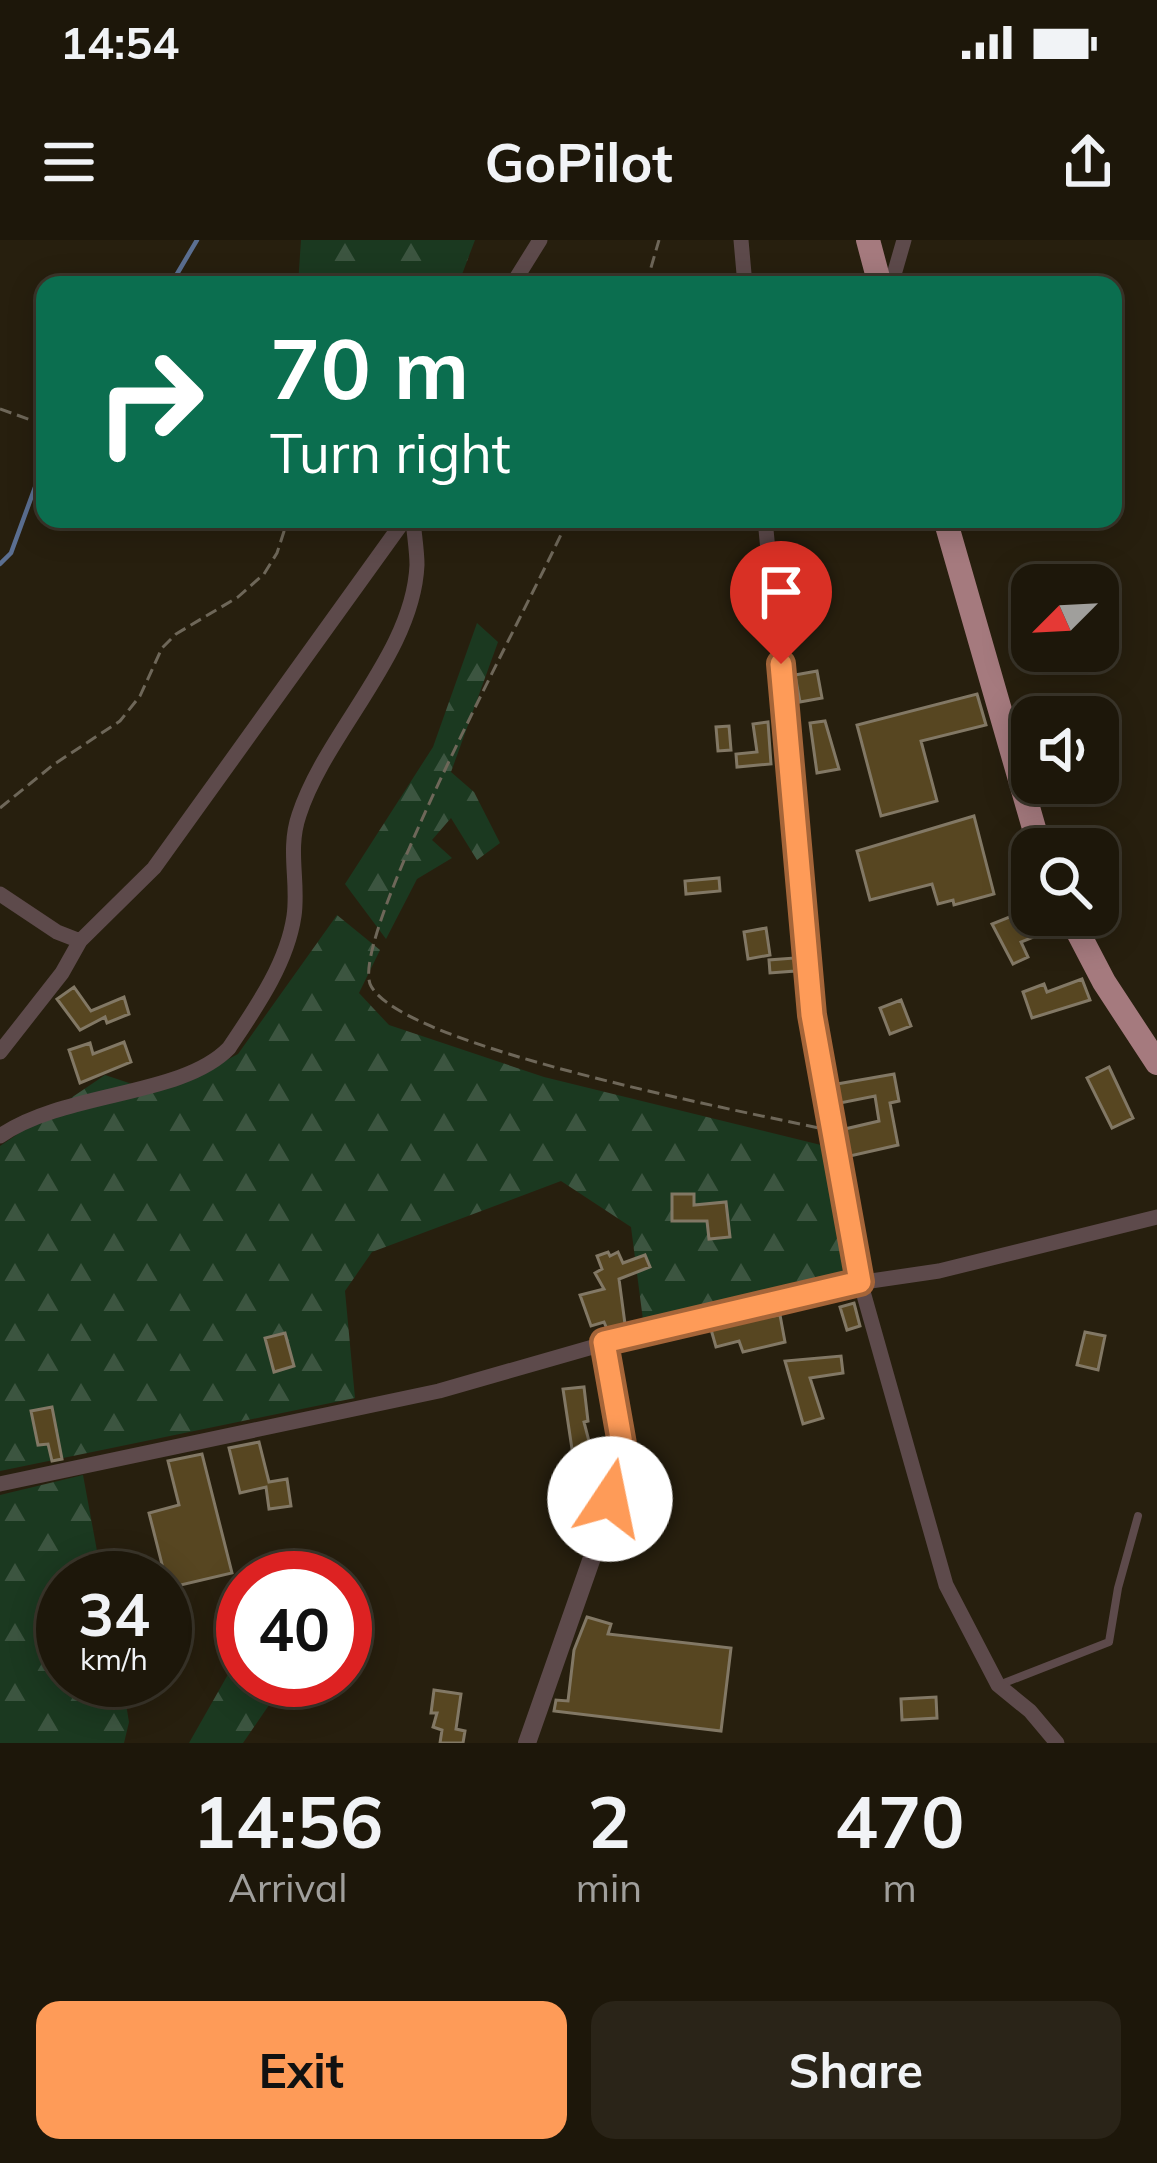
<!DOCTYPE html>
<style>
body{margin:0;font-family:Mulish,sans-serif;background:#2a2418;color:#f1f3f6;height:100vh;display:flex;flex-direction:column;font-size:45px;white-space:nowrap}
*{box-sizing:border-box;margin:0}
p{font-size:39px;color:#a09f9c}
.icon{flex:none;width:66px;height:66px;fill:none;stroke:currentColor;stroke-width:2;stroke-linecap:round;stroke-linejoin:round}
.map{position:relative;height:1503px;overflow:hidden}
.panel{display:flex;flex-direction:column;background:#1d170a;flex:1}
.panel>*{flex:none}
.banner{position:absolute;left:36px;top:36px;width:1086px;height:252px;border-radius:24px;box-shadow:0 6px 30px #0003,0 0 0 3px #3b362b;background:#0b6e4f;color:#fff;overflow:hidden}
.needle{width:78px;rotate:246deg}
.fabs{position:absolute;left:1011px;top:324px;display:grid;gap:24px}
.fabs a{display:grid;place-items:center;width:108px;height:108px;border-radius:24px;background:#1d170a;box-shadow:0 6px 30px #0003,0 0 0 3px #3b362b;font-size:60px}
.speed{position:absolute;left:36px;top:1311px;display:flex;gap:24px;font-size:60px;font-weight:700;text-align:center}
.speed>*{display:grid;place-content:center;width:156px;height:156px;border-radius:50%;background:#1d170a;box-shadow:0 6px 30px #0003,0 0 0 3px #3b362b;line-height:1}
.speed small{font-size:30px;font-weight:400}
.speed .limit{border:18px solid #d22;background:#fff;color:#111}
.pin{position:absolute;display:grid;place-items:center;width:102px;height:102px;color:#fff;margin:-123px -51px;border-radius:50% 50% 50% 0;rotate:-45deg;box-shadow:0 0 12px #0007}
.pin .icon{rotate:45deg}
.me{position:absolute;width:132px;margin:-66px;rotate:11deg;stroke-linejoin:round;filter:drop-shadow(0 0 9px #0008)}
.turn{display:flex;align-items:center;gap:42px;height:252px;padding:0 36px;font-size:54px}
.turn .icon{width:156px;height:156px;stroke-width:2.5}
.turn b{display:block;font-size:84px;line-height:102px}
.eta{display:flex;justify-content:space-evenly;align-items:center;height:204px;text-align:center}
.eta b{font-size:72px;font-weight:700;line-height:84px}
.primary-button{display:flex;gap:24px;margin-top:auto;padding:24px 36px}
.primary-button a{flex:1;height:138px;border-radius:24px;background:#fe9b58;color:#111;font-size:48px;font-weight:700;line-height:138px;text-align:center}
.primary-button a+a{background:#2a2418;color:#f1f3f6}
.status{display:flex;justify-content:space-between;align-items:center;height:84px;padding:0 60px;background:#1d170a;direction:ltr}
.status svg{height:33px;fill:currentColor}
header{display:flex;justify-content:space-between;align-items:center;height:156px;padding:0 36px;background:#1d170a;font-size:54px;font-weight:700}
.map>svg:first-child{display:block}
.forest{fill:url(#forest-firs)}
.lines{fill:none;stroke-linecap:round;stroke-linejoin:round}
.stream{stroke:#5b6f91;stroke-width:4.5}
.building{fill:#574621;stroke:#827865;stroke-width:3}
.path{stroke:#6e6759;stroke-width:3;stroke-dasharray:12 6;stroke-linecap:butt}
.service{stroke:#5d4a4b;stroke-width:8}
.minor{stroke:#5d4a4b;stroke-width:15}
.tertiary{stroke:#5d4a4b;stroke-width:18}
.trunk{stroke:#a57a7e;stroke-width:24}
.route-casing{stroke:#a56539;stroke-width:30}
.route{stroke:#fe9b58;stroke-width:21}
</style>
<div class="status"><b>14:54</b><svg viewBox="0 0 49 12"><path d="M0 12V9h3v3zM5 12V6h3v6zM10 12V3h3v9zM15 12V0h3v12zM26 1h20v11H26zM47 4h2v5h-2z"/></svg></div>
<header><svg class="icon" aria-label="menu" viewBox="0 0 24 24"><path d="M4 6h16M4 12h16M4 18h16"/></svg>GoPilot<svg class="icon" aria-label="share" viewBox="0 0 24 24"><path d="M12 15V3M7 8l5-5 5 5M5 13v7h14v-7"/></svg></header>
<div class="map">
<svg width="1157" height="1503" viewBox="0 0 1157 1503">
<defs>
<pattern id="forest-firs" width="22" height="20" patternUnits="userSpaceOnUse" patternTransform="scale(3)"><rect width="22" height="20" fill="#1b3920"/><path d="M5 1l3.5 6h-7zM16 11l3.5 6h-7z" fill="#3c5540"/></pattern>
</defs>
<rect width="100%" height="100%" fill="#271f0e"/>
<path class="forest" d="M301,0H475L458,45H298Z
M477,383L498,402L451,532L474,552L500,603L477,620L451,578L432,600L452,618L417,639L386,699L345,644L433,507Z
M337,675L380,710L359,753L389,785L544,837L825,906L843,1032L643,1080L631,987L561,941L372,1012L345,1051L355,1158L0,1231V906L105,835L150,850L191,839L238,814Z
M83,1235L102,1338H63V1440H122L129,1482L124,1503H0V1255Z
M243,1408V1440H279L282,1446L243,1503H189Z"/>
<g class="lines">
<path class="stream" d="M164,45L177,34L197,0
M0,324L11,313L45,220"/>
</g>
<path class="building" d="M817,431L822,458L800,462L795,435Z
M977,454L986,485L921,501L937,561L881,576L857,485Z
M825,481L839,529L817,533L810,483Z
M768,482L771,524L737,527L736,514L757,512L753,484Z
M729,486L731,510L718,511L716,487Z
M974,576L994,654L954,665L953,660L938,664L932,644L870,660L857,611Z
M719,638L720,651L686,654L685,641Z
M1032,668V675H1040L1046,692L1021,702L1028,717L1013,724L992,684Z
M766,688L770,715L748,719L744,692Z
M794,718L795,731L770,733L769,720Z
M1082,739L1090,760L1032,778L1023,752L1044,744L1047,752Z
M74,747L91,771L124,757L129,774L107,783L105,777L80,790L57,759Z
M901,760L911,786L890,794L880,768Z
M124,802L131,822L80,843L69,810L90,803L93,814Z
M1109,827L1133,878L1112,888L1087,838Z
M894,834L899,861L890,863L898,905L850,916L845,889L879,881L875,856L840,863L837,844Z
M672,954H694V965L726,962L730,997L709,999L707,981H672Z
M608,1012L610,1016L618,1012L623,1023L645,1015L650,1027L619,1039L625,1084L607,1089L604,1082L591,1086L580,1055L604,1049L595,1033L602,1029L597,1016Z
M854,1063L860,1086L847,1090L840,1067Z
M780,1075L785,1102L743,1112L739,1101L716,1107L710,1086Z
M1085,1092L1105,1096L1098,1130L1077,1125Z
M285,1093L294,1126L274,1132L265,1098Z
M841,1116L843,1133L810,1138L823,1178L803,1184L785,1121Z
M584,1147L588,1181L584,1182L590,1205L572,1209L563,1149Z
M52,1167L62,1219L52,1221L48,1204L38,1205L31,1171Z
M259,1202L269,1242L287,1239L291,1266L269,1269L266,1247L240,1253L229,1208Z
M202,1214L232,1333L168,1348L149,1273L179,1265L168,1221Z
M662,1257L664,1280L637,1283L635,1260Z
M587,1377L611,1384L608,1394L731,1408L721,1491L554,1471L556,1460L568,1461L574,1410Z
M434,1450L461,1454L456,1489L465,1491L463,1503H440L442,1490L433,1487L437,1473H431Z
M936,1457L937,1478L902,1480L901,1459Z"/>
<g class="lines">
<path class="path" d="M646,45L659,0
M0,169L45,185
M568,279C540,346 345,701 371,746C404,807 741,871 819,888
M0,568L53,525L120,481L140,456L162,408L176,394L238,357L264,334L277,313L288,279"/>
<path class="service" d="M999,1445L1109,1402L1118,1348L1138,1276"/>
<path class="minor" d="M741,0L745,45
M512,45L540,0
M891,45L904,0
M765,279L812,775L860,1041L946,1345L998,1445L1030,1471L1057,1503
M0,654L57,692L80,701
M0,812L62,733L80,701L154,628L405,279
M0,896C65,851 182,857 229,808C255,769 287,724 294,676C299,642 287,610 299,575C326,492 413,414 417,325C417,310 414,294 413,279
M0,1244L439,1151L694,1078L816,1049L939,1031L1157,977"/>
<path class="tertiary" d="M527,1503L601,1292L618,1225L621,1186L604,1102"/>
<path class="trunk" d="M868,0L880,45
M945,279L1040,609
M1069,675L1104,742L1157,823"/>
</g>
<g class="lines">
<defs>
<path id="route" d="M610,1259L622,1204L604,1102L860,1042L812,775L781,424"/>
</defs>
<use href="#route" class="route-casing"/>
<use href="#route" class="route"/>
</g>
</svg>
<div class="fabs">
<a><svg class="needle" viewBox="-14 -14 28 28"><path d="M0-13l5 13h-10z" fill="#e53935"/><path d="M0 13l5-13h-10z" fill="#a09f9c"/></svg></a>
<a><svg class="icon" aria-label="sound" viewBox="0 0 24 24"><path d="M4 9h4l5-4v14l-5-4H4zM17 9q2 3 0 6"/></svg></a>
<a><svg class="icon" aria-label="search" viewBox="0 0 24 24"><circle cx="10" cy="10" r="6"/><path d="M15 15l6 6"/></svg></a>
</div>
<div class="speed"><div>34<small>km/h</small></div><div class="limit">40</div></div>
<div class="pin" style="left:781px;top:424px;background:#d93025"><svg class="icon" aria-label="arrive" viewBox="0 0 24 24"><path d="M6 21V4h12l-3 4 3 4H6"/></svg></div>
<svg class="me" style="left:610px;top:1259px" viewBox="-20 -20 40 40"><circle r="19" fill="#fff"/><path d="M0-13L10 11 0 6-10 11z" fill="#fe9b58"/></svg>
<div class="banner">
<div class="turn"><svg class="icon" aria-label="right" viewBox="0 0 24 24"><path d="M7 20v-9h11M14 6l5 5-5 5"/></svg><div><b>70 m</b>Turn right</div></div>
</div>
</div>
<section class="panel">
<div class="eta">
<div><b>14:56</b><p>Arrival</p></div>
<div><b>2</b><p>min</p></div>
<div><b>470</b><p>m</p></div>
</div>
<div class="primary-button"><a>Exit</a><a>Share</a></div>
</section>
